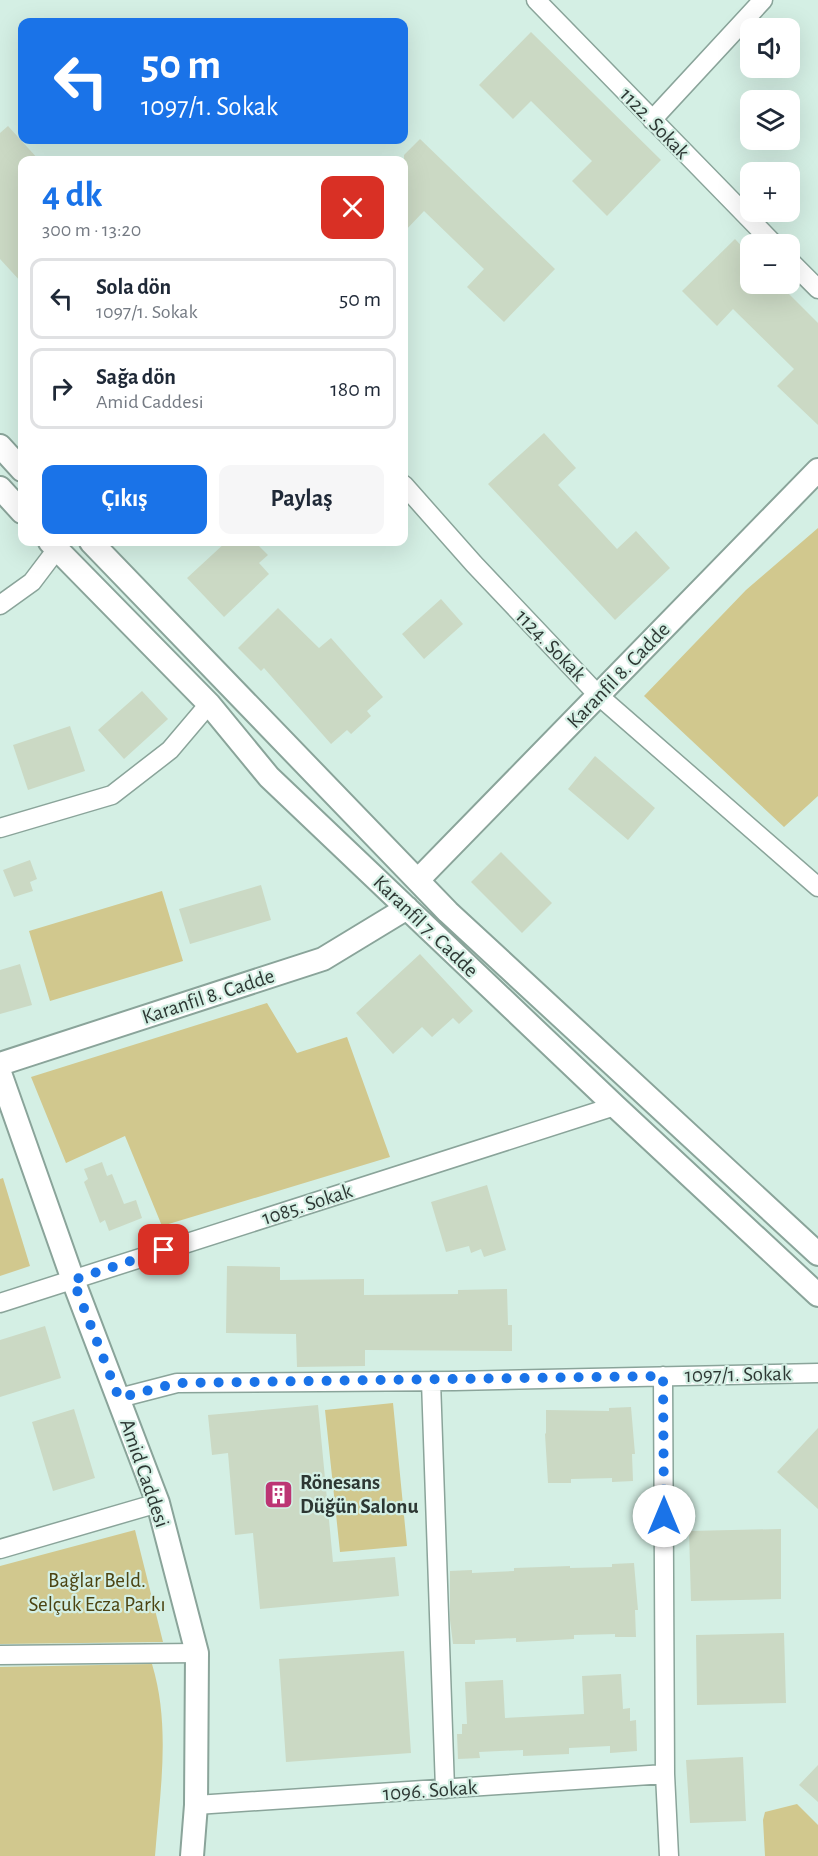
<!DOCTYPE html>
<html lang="tr">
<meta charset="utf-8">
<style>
body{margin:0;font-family:"Alegreya Sans",sans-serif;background:#f6f6f7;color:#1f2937;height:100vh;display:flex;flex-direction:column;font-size:22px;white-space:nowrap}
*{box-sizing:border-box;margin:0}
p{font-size:20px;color:#747a83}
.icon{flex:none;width:33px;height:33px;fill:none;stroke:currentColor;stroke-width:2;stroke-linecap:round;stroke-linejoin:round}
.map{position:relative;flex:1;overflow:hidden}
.panel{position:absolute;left:18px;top:156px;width:390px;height:390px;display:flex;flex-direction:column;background:#fff;border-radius:12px;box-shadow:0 6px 24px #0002}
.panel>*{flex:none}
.guide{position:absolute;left:18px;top:18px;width:390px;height:126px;border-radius:12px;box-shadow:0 6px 24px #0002;background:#1a73e8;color:#fff;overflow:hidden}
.tools{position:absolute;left:740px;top:18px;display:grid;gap:12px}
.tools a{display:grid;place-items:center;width:60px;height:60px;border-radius:12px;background:#fff;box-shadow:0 6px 24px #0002;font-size:30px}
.pin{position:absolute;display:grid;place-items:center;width:51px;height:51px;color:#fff;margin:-26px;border-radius:12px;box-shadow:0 3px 9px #0006}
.me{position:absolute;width:66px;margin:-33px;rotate:0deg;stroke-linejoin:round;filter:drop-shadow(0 0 4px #0008)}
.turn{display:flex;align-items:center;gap:21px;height:126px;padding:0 24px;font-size:27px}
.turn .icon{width:78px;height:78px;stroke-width:2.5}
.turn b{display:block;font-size:42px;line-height:51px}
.round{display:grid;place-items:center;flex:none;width:63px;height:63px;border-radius:12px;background:#f6f6f7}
.head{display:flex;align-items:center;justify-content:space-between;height:102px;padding:0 24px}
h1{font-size:36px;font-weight:700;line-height:45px;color:#1a73e8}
.button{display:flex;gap:12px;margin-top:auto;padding:12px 24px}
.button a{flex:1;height:69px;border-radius:12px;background:#1a73e8;color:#fff;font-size:24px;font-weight:700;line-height:69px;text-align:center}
.button a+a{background:#f6f6f7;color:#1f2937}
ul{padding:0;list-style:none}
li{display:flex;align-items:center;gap:18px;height:81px;margin:0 12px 9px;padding:0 12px;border:3px solid #e0e1e3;border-radius:12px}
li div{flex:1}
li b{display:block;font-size:22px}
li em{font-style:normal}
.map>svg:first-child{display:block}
.green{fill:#d1c88e}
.building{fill:#cbd9c4}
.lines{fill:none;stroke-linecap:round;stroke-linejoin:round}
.minor-casing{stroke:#8aa49a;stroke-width:21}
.tertiary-casing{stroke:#8aa49a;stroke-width:26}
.minor{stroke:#fff;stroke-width:18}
.tertiary{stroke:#fff;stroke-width:22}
.route{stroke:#1a73e8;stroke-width:10;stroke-dasharray:0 18}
.labels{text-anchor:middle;stroke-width:4.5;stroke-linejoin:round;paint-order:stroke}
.street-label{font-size:21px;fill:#2d3733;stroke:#d4efe4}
.poi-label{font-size:21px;font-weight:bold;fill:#2d3733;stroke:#d4efe4;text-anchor:start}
.park-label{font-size:21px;fill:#4b4311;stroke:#d4efe4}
</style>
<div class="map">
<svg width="818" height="1856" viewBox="0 0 818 1856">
<rect width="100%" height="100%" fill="#d4efe4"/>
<path class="green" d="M818,528V796L784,827L644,696L746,590Z
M162,891L183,961L50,1001L29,931Z
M267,1003L297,1053L347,1037L390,1157L162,1226L125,1136L66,1163L31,1077Z
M3,1178L30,1266L0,1276V1179Z
M393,1403L407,1546L340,1552L325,1410Z
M135,1530L163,1642L0,1644V1566Z
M152,1664C171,1726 160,1792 155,1856H0V1667Z
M797,1804L818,1825V1856H765L763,1820L765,1812Z"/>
<path class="building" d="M531,32L661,160L607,216L572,181L592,161L531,101L513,119L479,85Z
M8,126L39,160H22V283L0,259V133Z
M420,139L555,269L504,322L467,287L484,269L424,211L404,232V155Z
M735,239L750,255V284H779L818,323V425L777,386L794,369L733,309L717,326L682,291Z
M544,433L576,468L558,485L617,549L636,531L670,568L615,620L488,484Z
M226,542H255L268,555L259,563L269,574L224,617L187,578Z
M441,599L463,624L424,659L402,634Z
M278,608L319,648L331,638L383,697L367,711L371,716L351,734L347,730L331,744L264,668L261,671L238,648Z
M142,691L168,719L124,759L98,730Z
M70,726L85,771L28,790L13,745Z
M595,756L655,808L628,840L568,789Z
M501,852L552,903L522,933L471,882Z
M30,860L37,879L30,882L33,891L14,897L3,870Z
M261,885L271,920L190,944L179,909Z
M420,954L473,1011L459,1024L453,1018L432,1037L422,1027L393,1054L356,1013Z
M20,964L32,1005L0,1014V970Z
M102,1162L107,1176L112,1174L124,1204L136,1200L142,1218L109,1231L105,1220L100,1223L84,1182L88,1179L84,1169Z
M487,1185L506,1250L484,1257L481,1249L471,1253L469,1246L446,1252L431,1202Z
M227,1266L280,1267V1280L364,1279V1295L458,1294V1290L507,1289L508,1325H512V1351L365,1350V1366L297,1367L296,1334L226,1333Z
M45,1326L61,1378L0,1397V1340Z
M318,1405L333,1562L395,1557L399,1596L260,1609L253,1533L235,1535L228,1453L212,1455L208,1415Z
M631,1407L635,1454H632L633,1481L612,1482V1478L571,1479V1483H548L545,1434L546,1433V1410L609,1411V1408Z
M74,1409L95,1478L53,1491L32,1422Z
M818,1428V1509L777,1472Z
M781,1529V1599L691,1601L689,1531Z
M634,1563L638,1610H635L636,1637H615V1634L574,1635V1639L538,1641L516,1642V1638L475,1640V1644H453L450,1620V1571L472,1570V1573L514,1571V1568L570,1566V1568L612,1567V1564Z
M784,1633L786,1703L697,1705L696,1635Z
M404,1651L411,1753L286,1762L279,1659Z
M621,1674L623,1709L630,1708V1721L636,1720L637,1751L610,1753V1746L569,1748V1754L523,1756V1750L479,1752L480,1758L458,1759L457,1734H462V1724H467L465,1682L503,1680L505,1718L584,1714L582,1676Z
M743,1757L746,1821L690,1823L686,1760Z
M818,1765V1802L799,1785Z"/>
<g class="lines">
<defs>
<path id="minor" d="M536,0L774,244
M652,120L763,0
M789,260L818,289
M404,485L474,564L599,696L818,887
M0,605L32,582L57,549
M0,828L112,795L170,750L209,704
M0,1303L615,1106
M663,1376L665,1774L669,1856
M431,1381L445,1789
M119,1398L177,1383L455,1381L818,1373
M0,1549L158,1503
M0,1655L197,1653
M196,1805L665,1774"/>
<path id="tertiary" d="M0,446L22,470
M0,488L22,512
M50,542L209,704L269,777L615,1106L818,1295
M91,542L448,912L818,1254
M418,880L818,470
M0,1064L323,959L407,908
M0,1073L73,1280L158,1503L197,1653L196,1805L192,1856"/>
</defs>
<use href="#minor" class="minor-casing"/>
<use href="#tertiary" class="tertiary-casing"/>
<use href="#minor" class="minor"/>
<use href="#tertiary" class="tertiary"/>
</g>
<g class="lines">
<path class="route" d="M164,1250L73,1280L119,1398L177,1383L663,1376L664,1516"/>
</g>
<defs>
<symbol id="building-square" viewBox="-11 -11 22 22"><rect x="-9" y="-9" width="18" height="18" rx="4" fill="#bc3574" stroke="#d4efe4"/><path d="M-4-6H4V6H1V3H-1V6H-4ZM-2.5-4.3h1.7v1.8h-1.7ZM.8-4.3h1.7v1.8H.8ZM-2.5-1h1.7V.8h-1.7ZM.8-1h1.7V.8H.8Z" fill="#fff"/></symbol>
</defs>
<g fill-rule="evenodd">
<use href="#building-square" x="262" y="1478" width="33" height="33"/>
</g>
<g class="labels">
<g class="street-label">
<text transform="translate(655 123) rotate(46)" y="7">1122. Sokak</text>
<text transform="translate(551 645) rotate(46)" y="7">1124. Sokak</text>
<text transform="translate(618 675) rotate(-46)" y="7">Karanfil 8. Cadde</text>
<text transform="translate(426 926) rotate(44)" y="7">Karanfil 7. Cadde</text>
<text transform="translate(208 996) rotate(-18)" y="7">Karanfil 8. Cadde</text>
<text transform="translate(307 1204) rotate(-18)" y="7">1085. Sokak</text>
<text transform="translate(738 1374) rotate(-1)" y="7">1097/1. Sokak</text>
<text transform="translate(145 1473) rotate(71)" y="7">Amid Caddesi</text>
<text transform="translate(430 1790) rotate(-4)" y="7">1096. Sokak</text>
</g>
<g class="poi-label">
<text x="300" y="1489">Rönesans<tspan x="300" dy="24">Düğün Salonu</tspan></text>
</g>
<g class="park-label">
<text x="97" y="1587">Bağlar Beld.<tspan x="97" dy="24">Selçuk Ecza Parkı</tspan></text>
</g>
</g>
</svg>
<div class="tools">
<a><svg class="icon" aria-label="sound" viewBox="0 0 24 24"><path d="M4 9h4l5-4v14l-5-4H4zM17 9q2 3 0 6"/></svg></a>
<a><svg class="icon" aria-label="layers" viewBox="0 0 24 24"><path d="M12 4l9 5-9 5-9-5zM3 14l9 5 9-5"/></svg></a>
<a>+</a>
<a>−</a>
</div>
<div class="pin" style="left:164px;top:1250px;background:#d93025"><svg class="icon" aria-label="arrive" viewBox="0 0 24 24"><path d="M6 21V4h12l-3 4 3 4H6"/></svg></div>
<svg class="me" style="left:664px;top:1516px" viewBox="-20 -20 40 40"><circle r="19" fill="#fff"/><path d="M0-13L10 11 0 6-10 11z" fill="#1a73e8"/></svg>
<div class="guide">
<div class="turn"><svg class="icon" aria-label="left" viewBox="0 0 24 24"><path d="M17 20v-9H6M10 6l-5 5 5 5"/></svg><div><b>50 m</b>1097/1. Sokak</div></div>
</div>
<section class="panel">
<div class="head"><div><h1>4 dk</h1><p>300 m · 13:20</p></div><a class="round" style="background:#d93025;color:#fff"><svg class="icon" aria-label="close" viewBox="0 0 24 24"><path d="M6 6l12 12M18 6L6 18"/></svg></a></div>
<ul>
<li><svg class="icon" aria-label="left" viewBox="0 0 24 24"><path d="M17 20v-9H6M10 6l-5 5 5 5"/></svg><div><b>Sola dön</b><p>1097/1. Sokak</p></div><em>50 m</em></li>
<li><svg class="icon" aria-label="right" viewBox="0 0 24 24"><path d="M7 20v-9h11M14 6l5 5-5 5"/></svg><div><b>Sağa dön</b><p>Amid Caddesi</p></div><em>180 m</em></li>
</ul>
<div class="button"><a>Çıkış</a><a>Paylaş</a></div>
</section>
</div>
